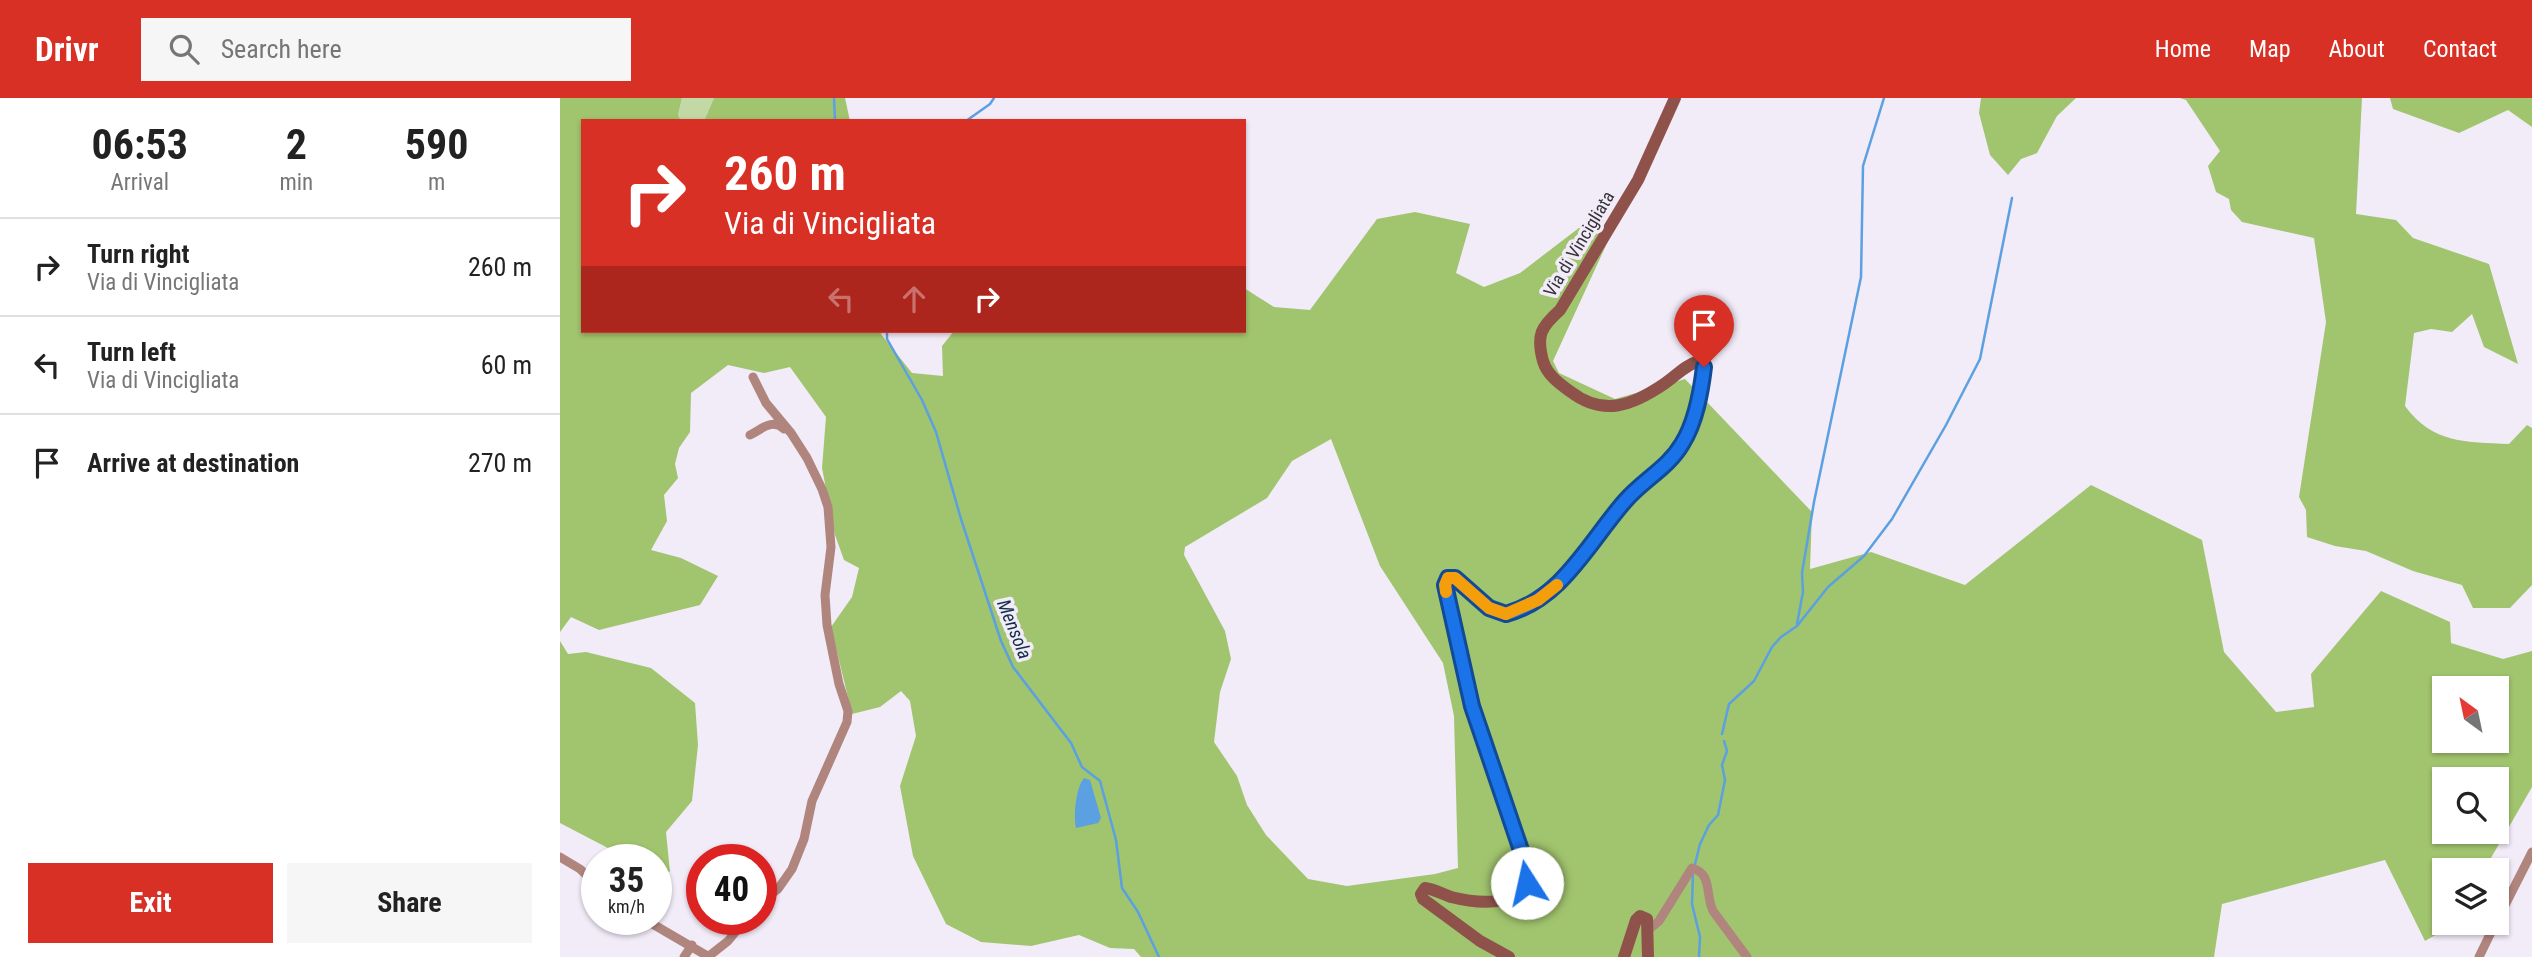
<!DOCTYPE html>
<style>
body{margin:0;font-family:"Roboto Condensed",sans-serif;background:#f6f6f6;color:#222;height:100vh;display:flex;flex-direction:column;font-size:26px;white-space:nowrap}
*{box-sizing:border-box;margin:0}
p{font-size:23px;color:#767676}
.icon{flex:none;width:38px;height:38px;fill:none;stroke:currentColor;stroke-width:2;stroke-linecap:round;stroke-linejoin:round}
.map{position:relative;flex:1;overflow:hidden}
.details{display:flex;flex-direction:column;background:#fff;width:560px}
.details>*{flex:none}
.banner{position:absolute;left:21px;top:21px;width:665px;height:214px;border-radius:0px;box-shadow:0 2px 5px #0004;background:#d93025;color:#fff;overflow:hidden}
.needle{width:46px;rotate:327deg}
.tools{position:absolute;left:1872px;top:578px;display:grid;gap:14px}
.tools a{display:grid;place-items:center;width:77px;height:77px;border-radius:0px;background:#fff;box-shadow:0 2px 5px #0004;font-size:35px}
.speed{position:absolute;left:21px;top:746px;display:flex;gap:14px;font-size:35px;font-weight:700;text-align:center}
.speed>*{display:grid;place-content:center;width:91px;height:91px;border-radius:50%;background:#fff;box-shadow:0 2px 5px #0004;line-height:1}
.speed small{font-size:18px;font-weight:400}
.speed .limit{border:10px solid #d22;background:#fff;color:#111}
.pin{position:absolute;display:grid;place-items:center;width:60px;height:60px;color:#fff;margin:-72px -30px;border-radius:50% 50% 50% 0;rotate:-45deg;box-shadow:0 0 7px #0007}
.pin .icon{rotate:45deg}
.me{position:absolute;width:77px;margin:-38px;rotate:350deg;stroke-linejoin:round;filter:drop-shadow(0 0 5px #0008)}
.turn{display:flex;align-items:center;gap:24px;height:147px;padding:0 28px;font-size:32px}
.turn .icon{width:91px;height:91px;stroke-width:2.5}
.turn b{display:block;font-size:49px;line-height:60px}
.lanes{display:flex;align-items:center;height:66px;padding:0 28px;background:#0003;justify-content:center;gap:35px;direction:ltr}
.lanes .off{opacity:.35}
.eta{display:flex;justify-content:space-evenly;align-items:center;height:119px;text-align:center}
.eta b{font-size:42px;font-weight:700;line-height:49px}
.cta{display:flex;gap:14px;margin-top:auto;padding:14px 28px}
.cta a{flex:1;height:80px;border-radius:0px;background:#d93025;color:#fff;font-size:28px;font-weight:700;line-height:80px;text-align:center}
.cta a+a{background:#f6f6f6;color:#222}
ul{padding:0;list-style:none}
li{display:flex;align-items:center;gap:21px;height:98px;padding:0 28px;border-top:2px solid #e0e0e0}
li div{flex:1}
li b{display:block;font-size:26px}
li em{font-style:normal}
header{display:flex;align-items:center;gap:42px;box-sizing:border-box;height:98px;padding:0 35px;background:#d93025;color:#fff}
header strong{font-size:33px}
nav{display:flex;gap:38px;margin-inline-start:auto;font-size:24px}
.search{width:490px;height:63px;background:#f6f6f6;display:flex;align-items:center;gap:18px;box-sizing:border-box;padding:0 24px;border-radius:0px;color:#767676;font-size:26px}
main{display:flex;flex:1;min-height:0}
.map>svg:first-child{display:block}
.green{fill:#c2d8a5}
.forest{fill:#a1c46e;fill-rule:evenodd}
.water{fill:#5ba0e1}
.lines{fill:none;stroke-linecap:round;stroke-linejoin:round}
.stream{stroke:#5ba0e1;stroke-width:2.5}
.street{stroke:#b0857e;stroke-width:9}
.secondary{stroke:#8e524a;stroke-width:12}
.route-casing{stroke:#114b97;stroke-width:18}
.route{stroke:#1a73e8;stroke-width:12}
.slow{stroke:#f59e0b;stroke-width:12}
.labels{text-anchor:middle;stroke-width:7;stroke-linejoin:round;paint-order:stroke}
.street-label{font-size:18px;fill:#373439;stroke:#f2ebf8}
.water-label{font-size:19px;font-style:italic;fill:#122f4a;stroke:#f2ebf8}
</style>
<header>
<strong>Drivr</strong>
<div class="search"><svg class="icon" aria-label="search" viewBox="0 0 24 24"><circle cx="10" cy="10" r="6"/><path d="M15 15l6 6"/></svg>Search here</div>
<nav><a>Home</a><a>Map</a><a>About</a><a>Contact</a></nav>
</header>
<main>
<section class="details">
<div class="eta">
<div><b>06:53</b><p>Arrival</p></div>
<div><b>2</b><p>min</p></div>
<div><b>590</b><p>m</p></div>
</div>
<ul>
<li><svg class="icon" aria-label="right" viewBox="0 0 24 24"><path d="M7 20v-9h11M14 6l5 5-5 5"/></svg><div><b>Turn right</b><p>Via di Vincigliata</p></div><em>260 m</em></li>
<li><svg class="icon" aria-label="left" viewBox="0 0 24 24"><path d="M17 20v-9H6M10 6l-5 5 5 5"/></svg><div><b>Turn left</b><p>Via di Vincigliata</p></div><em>60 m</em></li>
<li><svg class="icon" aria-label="arrive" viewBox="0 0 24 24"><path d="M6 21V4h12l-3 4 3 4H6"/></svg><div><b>Arrive at destination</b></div><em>270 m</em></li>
</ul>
<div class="cta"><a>Exit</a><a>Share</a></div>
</section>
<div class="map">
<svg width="1972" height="859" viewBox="0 0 1972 859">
<rect width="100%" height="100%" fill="#f2ebf8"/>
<path class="green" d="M122,0H154L144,23H121L118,17Z"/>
<path class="forest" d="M0,0H122L118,17L121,23H23V233H322L321,236L352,275L383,278L382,248L394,233H684V190L714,209L750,212L817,121L855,114L910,126L896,175L924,189L960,175L1028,123L1053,132L993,263L999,275L1055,301L1125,281L1252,414L1250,471L1311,454L1405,487L1531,387L1642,442L1664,554L1716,614L1754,609L1751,576L1821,493L1890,524L1891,545L1943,561L1972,553V689L1924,772H1885V824H1892L1888,830L1865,843L1825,762L1662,806L1654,859H581L574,851L550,850L519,837L471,848L421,844L386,826L353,758L340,688L356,638L350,603L341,593L320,609L292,616L271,529L292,499L299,470L284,462L275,437L262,370L266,319L230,269L204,275L168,267L131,295L130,334L119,350L115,366L118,380L104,397L107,423L91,452L121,460L158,478L140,507L39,532L11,519L0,534ZM771,341L820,468L883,565L894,618L898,770L875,776L787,788L748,781L706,737L687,707L677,678L654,644L660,594L671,561L665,533L624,457L625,449L707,400L732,363ZM1885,590H1937V642H1885ZM1885,681H1937V733H1885Z
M154,0H285L290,23H144Z
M1421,0H1516L1497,18L1477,55L1461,61L1448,77L1430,57L1419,15Z
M1620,0H1802L1796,116L1836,122L1853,140L1929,166L1958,266L1924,249L1912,216L1892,234L1871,231L1854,235L1845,308C1873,346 1906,344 1949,346L1967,327L1972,330V487L1950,510H1913L1902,487L1853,473L1806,453L1775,448L1747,439L1746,412L1739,399L1766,224L1754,140L1682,124L1671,112L1669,101L1656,94L1648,68L1660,53L1626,2Z
M1830,0H1972V29L1948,12L1899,35L1833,11Z
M0,543L8,556L26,554L91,570L135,605L138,647L132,703L106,734L110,774L96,770V761H69L0,725Z"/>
<path class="water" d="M524,680L530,682L541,720L538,725L516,730C513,718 516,689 524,680Z"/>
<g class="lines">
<path class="stream" d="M274,0L275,23
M406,23L430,6L434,0
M327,233V241L362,302L376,334L401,421L441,543L453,569L511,645L522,669L540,683L556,742L562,790L578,814L599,859
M1237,526L1243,494L1242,475L1254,404L1301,179L1303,68L1324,0
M1162,636L1169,606L1194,583L1212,549L1221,539L1237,528L1268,489L1304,458L1332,421L1386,327L1420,261L1452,100
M1134,770L1140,746L1149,727L1158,717L1165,682L1162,667L1167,653L1164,643
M1133,776L1132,806L1140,839L1139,859"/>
<path class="street" d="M193,279L206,305L231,335L247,360L262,391L268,409L271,449L265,497L267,527L279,586L288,613L287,624L252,703L244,741L232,771L218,791L201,804
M190,337C202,331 212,320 224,331
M0,759L20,771L37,787
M84,821L149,859
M1937,823L1972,754
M1087,833L1099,823L1132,770C1153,776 1145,797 1153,813L1187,859
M149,858L168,843L186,821
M124,859L132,847
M1919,859L1936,824"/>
<path class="secondary" d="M949,859L920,843L863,801L861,796L865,790C874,791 882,796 891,799C915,805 963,811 968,778L912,608L885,487L888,480L895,479C909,492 926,516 947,515C989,514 1039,432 1065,402C1083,382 1108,370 1122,346C1136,323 1141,294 1144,269L1139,263C1125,267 1116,278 1104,286C1073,307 1044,319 1011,294C1000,286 987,277 983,263C976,237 981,229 1000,212L1078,82L1115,0
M1064,859L1076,822L1080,818L1087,821L1088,859"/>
</g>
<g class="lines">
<defs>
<path id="route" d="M967,785L966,767L912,608L885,487L888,480H895L929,510L946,516C1002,501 1029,444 1065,403C1083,382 1108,370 1122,346C1136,324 1141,294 1144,269"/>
</defs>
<use href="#route" class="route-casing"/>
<use href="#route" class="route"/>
<path class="slow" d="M886,494L885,487L888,480H895L929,510L946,516L978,502L997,487"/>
</g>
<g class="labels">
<g class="street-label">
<text transform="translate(1019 146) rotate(-59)" y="6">Via di Vincigliata</text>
</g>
<g class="water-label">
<text transform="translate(455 531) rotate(68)" y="7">Mensola</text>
</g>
</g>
</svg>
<div class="tools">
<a><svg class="needle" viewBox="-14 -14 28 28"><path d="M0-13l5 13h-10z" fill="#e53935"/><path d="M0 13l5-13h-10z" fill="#767676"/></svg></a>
<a><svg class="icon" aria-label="search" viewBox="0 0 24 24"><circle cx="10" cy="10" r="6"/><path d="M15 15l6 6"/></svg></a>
<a><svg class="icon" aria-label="layers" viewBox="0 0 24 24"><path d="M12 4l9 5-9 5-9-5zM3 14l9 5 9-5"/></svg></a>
</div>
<div class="speed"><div>35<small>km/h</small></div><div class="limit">40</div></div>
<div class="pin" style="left:1144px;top:269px;background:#d93025"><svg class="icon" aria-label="arrive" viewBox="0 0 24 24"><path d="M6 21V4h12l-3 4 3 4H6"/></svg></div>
<svg class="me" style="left:967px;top:785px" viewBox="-20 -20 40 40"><circle r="19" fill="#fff"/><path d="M0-13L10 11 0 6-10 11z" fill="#1a73e8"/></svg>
<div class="banner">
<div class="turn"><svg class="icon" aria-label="right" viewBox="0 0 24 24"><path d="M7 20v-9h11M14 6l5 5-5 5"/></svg><div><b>260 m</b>Via di Vincigliata</div></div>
<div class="lanes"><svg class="icon off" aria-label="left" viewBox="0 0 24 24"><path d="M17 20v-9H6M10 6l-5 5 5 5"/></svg><svg class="icon off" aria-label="ahead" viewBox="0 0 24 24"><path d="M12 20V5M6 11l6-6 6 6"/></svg><svg class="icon" aria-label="right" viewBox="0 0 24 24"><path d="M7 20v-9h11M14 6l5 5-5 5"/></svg></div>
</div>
</div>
</main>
